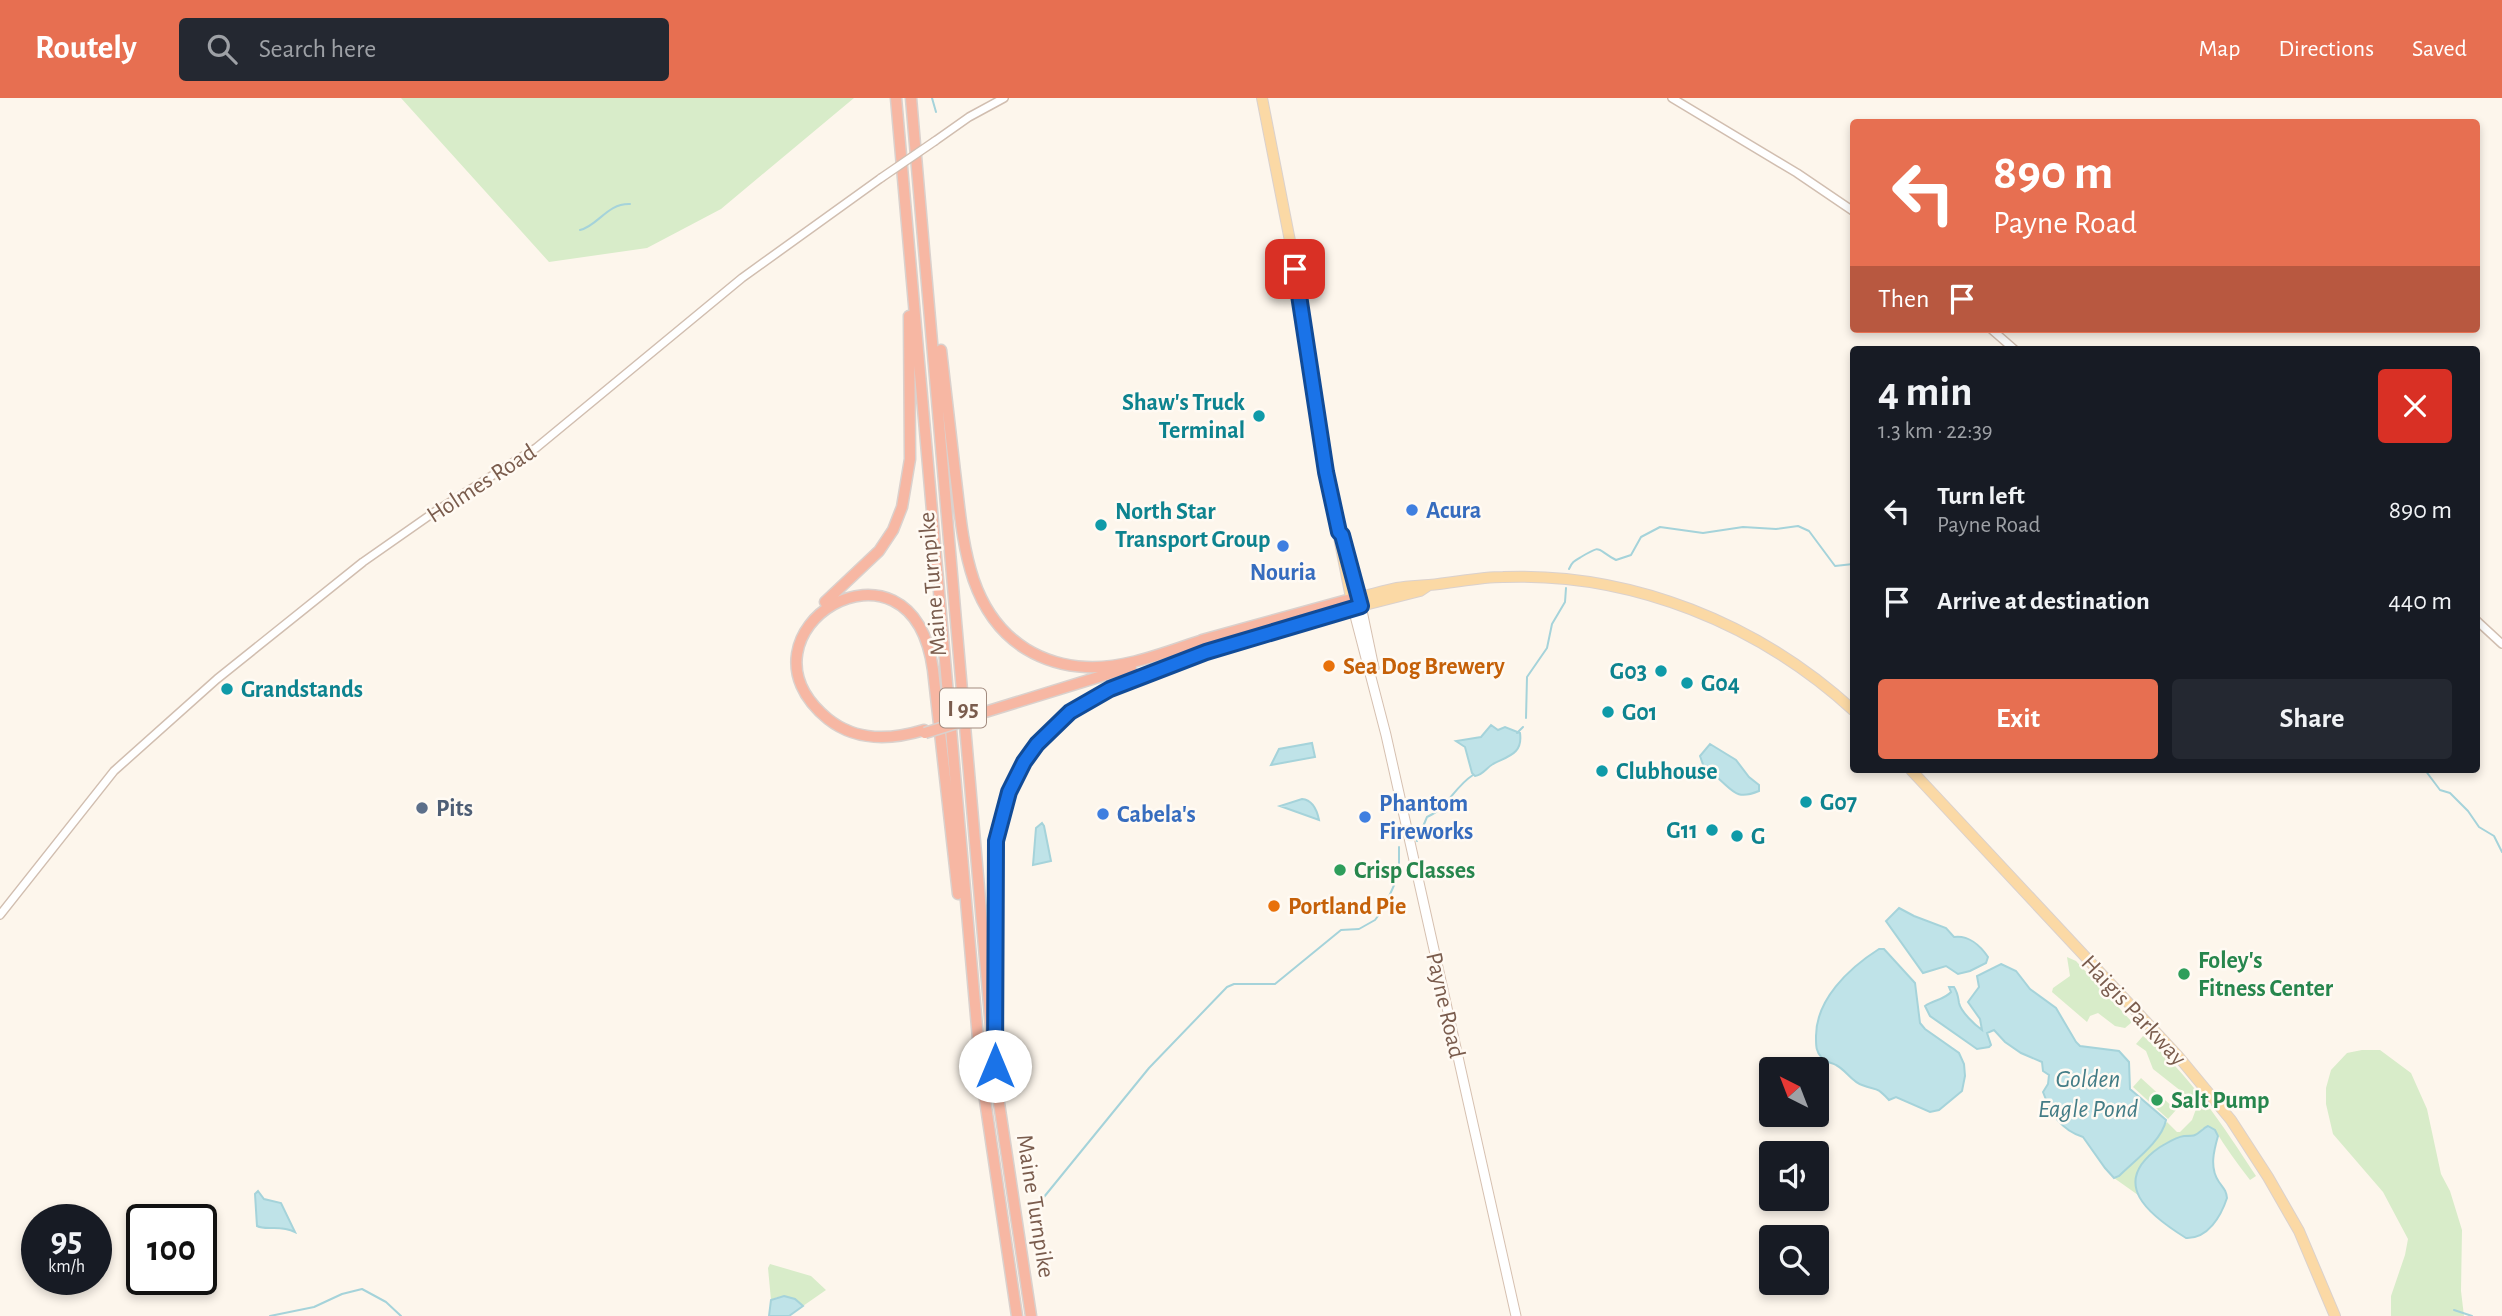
<!DOCTYPE html>
<meta charset="utf-8">
<style>
body{margin:0;font-family:"Alegreya Sans",sans-serif;background:#242831;color:#f1f3f6;height:100vh;display:flex;flex-direction:column;font-size:26px;white-space:nowrap}
*{box-sizing:border-box;margin:0}
p{font-size:23px;color:#9ea1a6}
.icon{flex:none;width:38px;height:38px;fill:none;stroke:currentColor;stroke-width:2;stroke-linecap:round;stroke-linejoin:round}
.map{position:relative;flex:1;overflow:hidden}
.drawer{position:absolute;left:1850px;top:248px;width:630px;height:427px;display:flex;flex-direction:column;background:#171b24;border-radius:7px;box-shadow:0 4px 10px #0003}
.drawer>*{flex:none}
.hud{position:absolute;left:1850px;top:21px;width:630px;height:214px;border-radius:7px;box-shadow:0 4px 10px #0003;background:#e76f51;color:#fff;overflow:hidden}
.needle{width:46px;rotate:318deg}
.buttons{position:absolute;left:1759px;top:959px;display:grid;gap:14px}
.buttons a{display:grid;place-items:center;width:70px;height:70px;border-radius:7px;background:#171b24;box-shadow:0 4px 10px #0003;font-size:35px}
.speed{position:absolute;left:21px;top:1106px;display:flex;gap:14px;font-size:35px;font-weight:700;text-align:center}
.speed>*{display:grid;place-content:center;width:91px;height:91px;border-radius:50%;background:#171b24;box-shadow:0 4px 10px #0003;line-height:1}
.speed small{font-size:18px;font-weight:400}
.speed .limit{border:4px solid #111;border-radius:10px;background:#fff;color:#111}
.pin{position:absolute;display:grid;place-items:center;width:60px;height:60px;color:#fff;margin:-30px;border-radius:14px;box-shadow:0 4px 10px #0006}
.me{position:absolute;width:77px;margin:-38px;rotate:0deg;stroke-linejoin:round;filter:drop-shadow(0 0 5px #0008)}
.turn{display:flex;align-items:center;gap:24px;height:147px;padding:0 28px;font-size:32px}
.turn .icon{width:91px;height:91px;stroke-width:2.5}
.turn b{display:block;font-size:49px;line-height:60px}
.then{display:flex;align-items:center;height:66px;padding:0 28px;background:#0003;gap:14px;font-size:26px}
.round{display:grid;place-items:center;flex:none;width:74px;height:74px;border-radius:7px;background:#242831}
.overview{display:flex;align-items:center;justify-content:space-between;height:119px;padding:0 28px}
h1{font-size:42px;font-weight:700;line-height:52px}
.action{display:flex;gap:14px;margin-top:auto;padding:14px 28px}
.action a{flex:1;height:80px;border-radius:7px;background:#e76f51;color:#fff;font-size:28px;font-weight:700;line-height:80px;text-align:center}
.action a+a{background:#242831;color:#f1f3f6}
ul{padding:0;list-style:none}
li{display:flex;align-items:center;gap:21px;height:91px;padding:0 28px}
li div{flex:1}
li b{display:block;font-size:26px}
li em{font-style:normal}
header{display:flex;align-items:center;gap:42px;box-sizing:border-box;height:98px;padding:0 35px;background:#e76f51;color:#fff}
header strong{font-size:33px}
nav{display:flex;gap:38px;margin-inline-start:auto;font-size:24px}
.search{width:490px;height:63px;background:#242831;display:flex;align-items:center;gap:18px;box-sizing:border-box;padding:0 24px;border-radius:7px;color:#9ea1a6;font-size:26px}
.map>svg:first-child{display:block}
.green{fill:#d8ecc9}
.water{fill:#bfe3e8;stroke:#a5d3da;stroke-width:2}
.lines{fill:none;stroke-linecap:round;stroke-linejoin:round}
.stream{stroke:#a5d3da;stroke-width:2}
.tertiary-casing{stroke:#d1beb0;stroke-width:10}
.secondary-casing{stroke:#d6c0b0;stroke-width:11}
.primary-casing{stroke:#dad1cd;stroke-width:12}
.motorway-casing{stroke:#dad1cd;stroke-width:13}
.tertiary{stroke:#fff;stroke-width:7}
.secondary{stroke:#fff;stroke-width:9}
.primary{stroke:#fbd9a5;stroke-width:10}
.motorway{stroke:#f7b7a3;stroke-width:10}
.tertiary-bridge-casing{stroke:#d1beb0;stroke-width:10;stroke-linecap:butt}
.motorway-bridge-casing{stroke:#dad1cd;stroke-width:13;stroke-linecap:butt}
.tertiary-bridge{stroke:#fff;stroke-width:7}
.motorway-bridge{stroke:#f7b7a3;stroke-width:10}
.route-casing{stroke:#114b97;stroke-width:18}
.route{stroke:#1a73e8;stroke-width:12}
.culture-dot{fill:#0f9aa8;stroke:#fffaf3;stroke-width:2.5}
.shop-dot{fill:#3f7fe0;stroke:#fffaf3;stroke-width:2.5}
.food-dot{fill:#e8710a;stroke:#fffaf3;stroke-width:2.5}
.service-dot{fill:#5c6f8a;stroke:#fffaf3;stroke-width:2.5}
.leisure-dot{fill:#2e9e5b;stroke:#fffaf3;stroke-width:2.5}
.labels{text-anchor:middle;stroke-width:5;stroke-linejoin:round;paint-order:stroke}
.shield{fill:#fffaf3;stroke:#a28b7f;stroke-width:2}
.shield-label{font-size:23px;font-weight:bold;fill:#7a5c4d}
.culture-label{font-size:24px;font-weight:bold;fill:#0d838f;stroke:#fffaf3;text-anchor:start}
.street-label{font-size:24px;fill:#7a5c4d;stroke:#fffaf3}
.shop-label{font-size:24px;font-weight:bold;fill:#366cbe;stroke:#fffaf3;text-anchor:start}
.food-label{font-size:24px;font-weight:bold;fill:#c56008;stroke:#fffaf3;text-anchor:start}
.service-label{font-size:24px;font-weight:bold;fill:#4e5e75;stroke:#fffaf3;text-anchor:start}
.leisure-label{font-size:24px;font-weight:bold;fill:#27864d;stroke:#fffaf3;text-anchor:start}
.water-label{font-size:26px;font-style:italic;fill:#437c86;stroke:#fffaf3}
</style>
<header>
<strong>Routely</strong>
<div class="search"><svg class="icon" aria-label="search" viewBox="0 0 24 24"><circle cx="10" cy="10" r="6"/><path d="M15 15l6 6"/></svg>Search here</div>
<nav><a>Map</a><a>Directions</a><a>Saved</a></nav>
</header>
<div class="map">
<svg width="2502" height="1218" viewBox="0 0 2502 1218">
<rect width="100%" height="100%" fill="#fdf6ec"/>
<path class="green" d="M401,0H854L721,111L647,150L549,164Z
M2067,859L2076,863L2132,924L2125,930L2115,928L2098,915L2090,918L2087,924L2052,894L2053,890L2070,878Z
M2143,938C2189,975 2224,1029 2256,1078L2250,1082C2237,1065 2225,1049 2215,1032L2203,1030L2196,1037C2191,1038 2185,1037 2179,1039C2156,1047 2127,1071 2138,1097L2114,1080L2134,1065L2167,1024L2177,1034H2180L2192,1022L2196,1011L2191,1001L2153,971L2146,953L2136,946Z
M2362,952H2380L2411,975L2427,1011L2441,1076L2450,1093L2462,1132L2461,1193L2464,1218H2391V1198L2405,1157L2408,1141L2383,1094L2333,1036L2326,1006V990L2331,972L2347,955Z
M2141,980L2176,1012L2168,1021L2133,989Z
M770,1166L811,1178L826,1192L803,1208C793,1199 783,1195 771,1202L768,1170Z"/>
<path class="water" d="M1491,627L1498,632L1505,629L1520,635C1523,656 1508,658 1493,666C1486,670 1483,677 1475,678L1472,675L1465,649L1456,643L1481,639Z
M1312,645L1315,659L1271,667L1279,651Z
M1710,646L1736,662L1749,679L1759,687V693C1737,702 1734,694 1719,681C1715,677 1709,675 1705,672L1700,658Z
M1302,701C1313,702 1317,712 1319,722L1280,708Z
M1042,725L1044,728L1051,763L1033,767L1036,730Z
M1899,810L1914,818L1946,830L1954,839C1968,837 1980,847 1988,859L1986,865L1970,873L1958,876L1946,868L1923,875L1886,823Z
M1879,851H1884L1915,885L1920,925L1925,931L1959,955L1964,966L1965,978L1962,993L1939,1012L1930,1014L1896,999L1889,1002C1875,987 1877,993 1862,987C1852,984 1846,972 1836,967C1831,964 1826,965 1822,960C1816,954 1816,948 1816,940C1815,902 1849,870 1879,851Z
M2001,866L2016,873L2030,891L2056,910L2076,944L2080,948L2119,953L2129,964L2130,991L2166,1022C2162,1043 2134,1063 2119,1078L2114,1080L2105,1070L2083,1039C2061,1032 2051,1016 2043,994L2048,986L2049,977L2043,973L2042,964L2021,955L2005,944L1994,932L1987,935L1991,947L1989,949L1977,951L1930,918L1925,908C1933,902 1944,902 1951,894L1949,889H1954C1958,895 1958,899 1959,905C1961,914 1975,927 1982,932L1980,921L1968,904L1979,889L1977,878Z
M2208,1028L2215,1032L2218,1038C2214,1052 2209,1070 2219,1084C2224,1091 2226,1092 2227,1100C2221,1118 2208,1141 2186,1140C2149,1117 2108,1085 2160,1049C2167,1045 2176,1039 2184,1038C2186,1038 2193,1038 2195,1037C2200,1035 2203,1030 2208,1028Z
M258,1093L264,1101L281,1105L295,1134C279,1126 267,1133 257,1128L255,1096Z
M784,1198L795,1201L803,1208L789,1218H769L771,1202Z"/>
<g class="lines">
<path class="stream" d="M932,0L936,14
M580,132C598,128 607,105 630,106
M1569,471C1572,464 1574,463 1581,459C1603,446 1595,451 1616,462L1631,457L1641,439L1660,429L1703,435L1743,429L1776,431L1798,428L1809,433L1835,468L1853,466
M1526,620L1527,579L1547,550L1552,526L1565,504L1566,490
M1517,635L1523,629
M2425,672L2440,692L2450,695L2468,713L2479,729L2494,738L2502,754
M1417,743L1427,719C1447,711 1454,689 1473,677
M1399,749V765
M1033,1125L1035,1110L1149,970L1227,889L1234,886H1275L1341,832L1359,831L1375,822L1384,810L1395,785
M2454,1212L2472,1218
M270,1218L314,1209L342,1196L362,1191L386,1204L401,1218"/>
<defs>
<path id="tertiary" d="M1672,0L1797,75L1853,113
M935,43L969,19L1004,0
M1991,231L2015,252
M2476,522L2502,546
M0,817L114,673L217,581L363,464L433,415L536,350L742,180L881,80"/>
<path id="secondary" d="M1361,508L1374,570
M1353,510L1386,637L1516,1218"/>
<path id="primary" d="M1262,0L1291,148L1326,374L1353,510L1420,493L1429,487
M1345,447L1360,504
M1351,501C1366,498 1382,493 1397,490C1408,488 1418,488 1429,487C1454,485 1478,479 1503,479C1632,474 1759,526 1853,612
M1911,672L2178,958L2231,1022L2268,1079L2299,1133L2335,1218"/>
<path id="motorway" d="M896,0L981,975L1017,1218
M911,0L991,930L999,1005L1031,1218
M941,252C946,293 950,333 955,374C963,438 965,513 1026,551C1044,562 1065,568 1086,569C1127,571 1168,553 1206,541
M825,504L879,453L893,432L902,409L910,361L909,218
M1202,542L1351,501
M1202,555L1353,510
M969,619L1131,569
M924,632C891,642 857,644 828,621C723,535 912,418 933,572L958,796
M995,909C996,796 972,670 1088,602C1124,581 1167,569 1206,554"/>
</defs>
<use href="#tertiary" class="tertiary-casing"/>
<use href="#secondary" class="secondary-casing"/>
<use href="#primary" class="primary-casing"/>
<use href="#motorway" class="motorway-casing"/>
<use href="#tertiary" class="tertiary"/>
<use href="#secondary" class="secondary"/>
<use href="#primary" class="primary"/>
<use href="#motorway" class="motorway"/>
<defs>
<path id="tertiary-bridge" d="M881,80L935,43"/>
<path id="motorway-bridge" d="M925,635L970,621"/>
</defs>
<use href="#tertiary-bridge" class="tertiary-bridge-casing"/>
<use href="#motorway-bridge" class="motorway-bridge-casing"/>
<use href="#tertiary-bridge" class="tertiary-bridge"/>
<use href="#motorway-bridge" class="motorway-bridge"/>
</g>
<g class="lines">
<defs>
<path id="route" d="M995,968L996,743L1009,694L1024,664L1037,646L1070,614L1110,591L1206,554L1361,508L1342,437L1339,434L1326,374L1295,171"/>
</defs>
<use href="#route" class="route-casing"/>
<use href="#route" class="route"/>
</g>
<g class="culture-dot">
<circle cx="1259" cy="318" r="7"/>
<circle cx="1101" cy="427" r="7"/>
<circle cx="1661" cy="573" r="7"/>
<circle cx="1687" cy="585" r="7"/>
<circle cx="227" cy="591" r="7"/>
<circle cx="1608" cy="614" r="7"/>
<circle cx="1602" cy="673" r="7"/>
<circle cx="1806" cy="704" r="7"/>
<circle cx="1712" cy="732" r="7"/>
<circle cx="1737" cy="738" r="7"/>
</g>
<g class="shop-dot">
<circle cx="1412" cy="412" r="7"/>
<circle cx="1283" cy="448" r="7"/>
<circle cx="1103" cy="716" r="7"/>
<circle cx="1365" cy="719" r="7"/>
</g>
<g class="food-dot">
<circle cx="1329" cy="568" r="7"/>
<circle cx="1274" cy="808" r="7"/>
</g>
<circle class="service-dot" cx="422" cy="710" r="7"/>
<g class="leisure-dot">
<circle cx="1340" cy="772" r="7"/>
<circle cx="2184" cy="876" r="7"/>
<circle cx="2157" cy="1002" r="7"/>
</g>
<g class="labels">
<rect class="shield" x="940" y="590.5" width="46" height="39" rx="5"/>
<g class="shield-label">
<text x="963" y="618">I 95</text>
</g>
<g class="culture-label">
<text x="1245" y="312" text-anchor="end">Shaw's Truck<tspan x="1245" dy="28">Terminal</tspan></text>
<text x="1115" y="421">North Star<tspan x="1115" dy="28">Transport Group</tspan></text>
<text x="1647" y="581" text-anchor="end">G03</text>
<text x="1701" y="593">G04</text>
<text x="241" y="599">Grandstands</text>
<text x="1622" y="622">G01</text>
<text x="1616" y="681">Clubhouse</text>
<text x="1820" y="712">G07</text>
<text x="1698" y="740" text-anchor="end">G11</text>
<text x="1751" y="746">G</text>
</g>
<g class="street-label">
<text transform="translate(481 385) rotate(-33)" y="8">Holmes Road</text>
<text transform="translate(932 486) rotate(-95)" y="8">Maine Turnpike</text>
<text transform="translate(1446 907) rotate(77)" y="8">Payne Road</text>
<text transform="translate(2134 912) rotate(47)" y="8">Haigis Parkway</text>
<text transform="translate(1036 1108) rotate(81)" y="8">Maine Turnpike</text>
</g>
<g class="shop-label">
<text x="1426" y="420">Acura</text>
<text x="1283" y="482" text-anchor="middle">Nouria</text>
<text x="1379" y="713">Phantom<tspan x="1379" dy="28">Fireworks</tspan></text>
<text x="1117" y="724">Cabela's</text>
</g>
<g class="food-label">
<text x="1343" y="576">Sea Dog Brewery</text>
<text x="1288" y="816">Portland Pie</text>
</g>
<g class="service-label">
<text x="436" y="718">Pits</text>
</g>
<g class="leisure-label">
<text x="1354" y="780">Crisp Classes</text>
<text x="2198" y="870">Foley's<tspan x="2198" dy="28">Fitness Center</tspan></text>
<text x="2171" y="1010">Salt Pump</text>
</g>
<g class="water-label">
<text x="2088" y="989">Golden<tspan x="2088" dy="30">Eagle Pond</tspan></text>
</g>
</g>
</svg>
<div class="buttons">
<a><svg class="needle" viewBox="-14 -14 28 28"><path d="M0-13l5 13h-10z" fill="#e53935"/><path d="M0 13l5-13h-10z" fill="#9ea1a6"/></svg></a>
<a><svg class="icon" aria-label="sound" viewBox="0 0 24 24"><path d="M4 9h4l5-4v14l-5-4H4zM17 9q2 3 0 6"/></svg></a>
<a><svg class="icon" aria-label="search" viewBox="0 0 24 24"><circle cx="10" cy="10" r="6"/><path d="M15 15l6 6"/></svg></a>
</div>
<div class="speed"><div>95<small>km/h</small></div><div class="limit">100</div></div>
<div class="pin" style="left:1295px;top:171px;background:#d93025"><svg class="icon" aria-label="arrive" viewBox="0 0 24 24"><path d="M6 21V4h12l-3 4 3 4H6"/></svg></div>
<svg class="me" style="left:995px;top:968px" viewBox="-20 -20 40 40"><circle r="19" fill="#fff"/><path d="M0-13L10 11 0 6-10 11z" fill="#1a73e8"/></svg>
<div class="hud">
<div class="turn"><svg class="icon" aria-label="left" viewBox="0 0 24 24"><path d="M17 20v-9H6M10 6l-5 5 5 5"/></svg><div><b>890 m</b>Payne Road</div></div>
<div class="then">Then<svg class="icon" aria-label="arrive" viewBox="0 0 24 24"><path d="M6 21V4h12l-3 4 3 4H6"/></svg></div>
</div>
<section class="drawer">
<div class="overview"><div><h1>4 min</h1><p>1.3 km · 22:39</p></div><a class="round" style="background:#d93025;color:#fff"><svg class="icon" aria-label="close" viewBox="0 0 24 24"><path d="M6 6l12 12M18 6L6 18"/></svg></a></div>
<ul>
<li><svg class="icon" aria-label="left" viewBox="0 0 24 24"><path d="M17 20v-9H6M10 6l-5 5 5 5"/></svg><div><b>Turn left</b><p>Payne Road</p></div><em>890 m</em></li>
<li><svg class="icon" aria-label="arrive" viewBox="0 0 24 24"><path d="M6 21V4h12l-3 4 3 4H6"/></svg><div><b>Arrive at destination</b></div><em>440 m</em></li>
</ul>
<div class="action"><a>Exit</a><a>Share</a></div>
</section>
</div>
